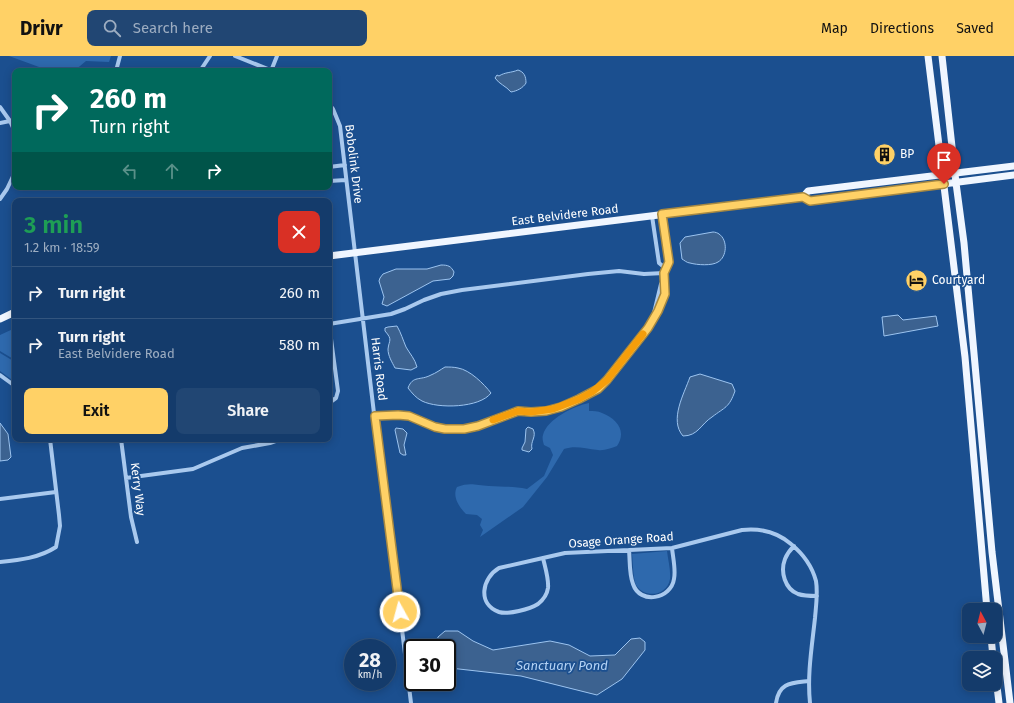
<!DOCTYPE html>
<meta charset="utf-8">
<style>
body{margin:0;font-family:"Fira Sans",sans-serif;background:#214673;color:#f1f3f6;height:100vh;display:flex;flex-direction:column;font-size:15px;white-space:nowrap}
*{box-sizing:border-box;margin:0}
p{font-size:13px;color:#9dadc1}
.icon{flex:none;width:22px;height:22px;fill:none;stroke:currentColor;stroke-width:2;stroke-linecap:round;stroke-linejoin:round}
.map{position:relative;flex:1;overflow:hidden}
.drawer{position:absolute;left:12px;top:142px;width:320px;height:244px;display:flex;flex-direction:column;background:#143b6b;border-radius:8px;box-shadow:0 2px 10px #0003,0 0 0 1px #33557e}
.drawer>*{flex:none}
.guide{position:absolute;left:12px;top:12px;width:320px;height:122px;border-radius:8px;box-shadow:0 2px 10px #0003,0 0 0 1px #33557e;background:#00695c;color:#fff;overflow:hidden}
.needle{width:26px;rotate:353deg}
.controls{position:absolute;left:962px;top:547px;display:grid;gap:8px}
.controls a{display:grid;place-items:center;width:40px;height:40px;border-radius:8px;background:#143b6b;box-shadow:0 2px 10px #0003,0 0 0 1px #33557e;font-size:20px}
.speed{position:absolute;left:344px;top:583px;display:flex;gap:8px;font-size:20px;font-weight:700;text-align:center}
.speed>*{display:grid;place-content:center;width:52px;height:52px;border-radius:50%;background:#143b6b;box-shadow:0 2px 10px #0003,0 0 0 1px #33557e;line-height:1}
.speed small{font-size:10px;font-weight:400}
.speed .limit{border:2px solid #111;border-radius:6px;background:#fff;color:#111}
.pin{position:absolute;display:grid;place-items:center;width:34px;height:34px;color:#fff;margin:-41px -17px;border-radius:50% 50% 50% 0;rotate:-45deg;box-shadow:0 0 4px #0007}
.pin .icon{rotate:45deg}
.me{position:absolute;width:44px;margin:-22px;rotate:353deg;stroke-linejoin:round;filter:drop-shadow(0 0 3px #0008)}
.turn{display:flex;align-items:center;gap:14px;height:84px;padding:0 12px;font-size:18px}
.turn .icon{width:52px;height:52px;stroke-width:2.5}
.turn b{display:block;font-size:28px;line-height:34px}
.lanes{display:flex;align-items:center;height:38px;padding:0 12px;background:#0003;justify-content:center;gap:20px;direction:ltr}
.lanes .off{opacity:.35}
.round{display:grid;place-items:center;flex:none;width:42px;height:42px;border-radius:8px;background:#214673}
.head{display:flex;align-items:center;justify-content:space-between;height:68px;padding:0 12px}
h1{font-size:24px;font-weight:600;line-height:30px;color:#1e9e55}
.action{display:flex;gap:8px;margin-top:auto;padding:8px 12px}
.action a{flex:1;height:46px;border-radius:8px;background:#ffd166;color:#111;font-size:16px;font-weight:600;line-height:46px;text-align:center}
.action a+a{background:#214673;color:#f1f3f6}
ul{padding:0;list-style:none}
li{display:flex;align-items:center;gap:12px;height:52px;padding:0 12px;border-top:1px solid #33557e}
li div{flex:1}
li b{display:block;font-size:15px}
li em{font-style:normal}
header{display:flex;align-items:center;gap:24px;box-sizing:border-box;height:56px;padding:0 20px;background:#ffd166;color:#111}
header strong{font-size:19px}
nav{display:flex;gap:22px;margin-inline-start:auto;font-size:14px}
.search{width:280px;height:36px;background:#214673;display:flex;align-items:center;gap:10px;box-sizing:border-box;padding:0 14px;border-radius:8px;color:#9dadc1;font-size:15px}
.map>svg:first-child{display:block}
.green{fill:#2e69ad}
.water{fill:#3c6290;stroke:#9cc4f0}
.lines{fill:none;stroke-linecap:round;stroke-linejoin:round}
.street{stroke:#a9c9ee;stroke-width:4}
.primary{stroke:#f0f6ff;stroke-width:7}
.route-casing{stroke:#a68842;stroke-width:10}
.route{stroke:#ffd166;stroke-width:7}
.slow{stroke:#f59e0b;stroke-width:7}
.labels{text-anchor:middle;stroke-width:3.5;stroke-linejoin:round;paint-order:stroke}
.poi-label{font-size:12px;fill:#fff;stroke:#1b4f8f;text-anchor:start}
.street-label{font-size:12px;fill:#fff;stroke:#1b4f8f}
.water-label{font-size:13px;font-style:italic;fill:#b5d3f5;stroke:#1b4f8f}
</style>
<header>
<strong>Drivr</strong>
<div class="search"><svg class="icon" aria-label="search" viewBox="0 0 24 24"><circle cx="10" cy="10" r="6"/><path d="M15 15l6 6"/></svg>Search here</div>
<nav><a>Map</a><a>Directions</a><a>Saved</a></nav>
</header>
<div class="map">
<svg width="1014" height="647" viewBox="0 0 1014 647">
<rect width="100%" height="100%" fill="#1b4f8f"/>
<path class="green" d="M9,0H111L109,6L86,5L74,15H50Z
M13,273L15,275V304L0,295V279Z
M0,297L15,306V326L0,315Z
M589,347V355C593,355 598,355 602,357C617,363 627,375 617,390C611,392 604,395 598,394C585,393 576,389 564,393L547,421L523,451L480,481L483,474L480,469L482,463L477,459L466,458C459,451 452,440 457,431C470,426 475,429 489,430C502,431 514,430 527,433L544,420L553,399L550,392L544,389C543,386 542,382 543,379C547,363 574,350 589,347Z
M667,495C668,504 671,515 670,523C667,540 645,543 636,529C633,523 633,506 632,498Z"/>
<path class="water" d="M518,14C524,16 526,20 526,27C523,32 517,35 511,36C506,30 499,28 495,22L497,19L499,20C505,16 511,17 518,14Z
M713,176C715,176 718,177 719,178C728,184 727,201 718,206C712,210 697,209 690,207C687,207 684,204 682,203L680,187L685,181Z
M441,209C448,209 451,210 454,216L453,220L450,223L433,225L387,250L382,248L384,241L379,225L380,222L383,218L396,213H427Z
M898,259L903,264L936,260L938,270L884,280L882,261Z
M397,270C401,277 403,284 406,291C410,298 415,303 417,311L411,314L395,312C392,306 388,300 388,293C389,284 393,284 385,275V272L388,271Z
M445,311C449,311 454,311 458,312C470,314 484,328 491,337C480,352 438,353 422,345C416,342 412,337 408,332C413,319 420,325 431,319C436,317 440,314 445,311Z
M700,318L732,328L735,335C729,352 725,351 712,361C701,368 698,380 683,380C669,364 684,338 690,321Z
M0,367L8,378L11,401L8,404L0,405Z
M528,371L533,373C537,381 530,385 532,393L529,396L522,394V392L525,386L526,373Z
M396,372L403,373L407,377L404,389L406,399H403L400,397L395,374Z
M445,575H458L473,585L493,594L550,585L569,589L590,600L615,599L631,583L640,582L645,586V594L622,623L597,639L521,620L450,612L447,609V592H435L438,581Z"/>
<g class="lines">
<path class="street" d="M235,0L273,15
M116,15L120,0
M200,15L210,0
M271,15L277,0
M329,48L333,53L340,70L382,425L388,459L411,647
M0,51L10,65L15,76
M0,67L10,65
M329,111L345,109
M329,125L346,124
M0,143L7,133L15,116
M652,160L659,207L665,212
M653,261L661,228L664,223
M329,268L391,258L405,253L424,244L441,238L462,234L588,218L619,215L644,218L664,217
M0,319L15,330
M329,347L336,342L338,335L329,268
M375,360L398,359L409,360L435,371L445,373H464L479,370L518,355L531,356L546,355L561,351L579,343L598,333L607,324L648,272L658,255L665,238L664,217L669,206L662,158
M121,383L131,461L137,486
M126,422L193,413L242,392L270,387L281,383
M0,443L56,436
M794,490C790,494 787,498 785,503C780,516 785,533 798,538C804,540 811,540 817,540
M629,494C630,504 629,518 633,528C640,549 671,543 674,523C676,514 673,502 672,492
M543,502L565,497L672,492L742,474C760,472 777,476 791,488C802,497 812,510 816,525C818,537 816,550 815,562C812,590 807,619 810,647
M543,502C545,511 549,523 548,532C547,539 543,544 538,548C530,553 508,559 499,556C477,548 482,522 499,512Z
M0,506C20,504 39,502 56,491L60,470L59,459L50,383
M776,647C779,626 792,627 809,625"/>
<path class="primary" d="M928,0L965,301L987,554
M942,0L956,127L964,187L992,496L1010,647
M803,141L808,135L1014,110
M329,200L803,141L810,145L1014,119
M0,263L15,256
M991,580L993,602
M995,614L999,647"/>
</g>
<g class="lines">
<defs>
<path id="route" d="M400,556L375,360L398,359L409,360L435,371L445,373H464L478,370L518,355L531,356L546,355L561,351L579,343L598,333L607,324L648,272L658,255L665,238L664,217L669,206L662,158L803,141L810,145L944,128"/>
</defs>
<use href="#route" class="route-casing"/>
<use href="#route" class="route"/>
<path class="slow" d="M493,364L518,355L531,356L553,353L579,343L592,336L607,324L643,278"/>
</g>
<defs>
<symbol id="building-disc" viewBox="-11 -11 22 22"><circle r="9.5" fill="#ffd166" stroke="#1b4f8f"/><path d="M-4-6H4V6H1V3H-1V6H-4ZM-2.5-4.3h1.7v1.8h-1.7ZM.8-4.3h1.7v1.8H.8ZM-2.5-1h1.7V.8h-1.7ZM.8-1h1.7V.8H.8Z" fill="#111"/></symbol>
<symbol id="hotel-disc" viewBox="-11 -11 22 22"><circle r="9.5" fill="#ffd166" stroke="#1b4f8f"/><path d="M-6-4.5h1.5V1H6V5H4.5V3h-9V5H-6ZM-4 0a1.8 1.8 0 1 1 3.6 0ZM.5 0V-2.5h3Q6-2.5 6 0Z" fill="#111"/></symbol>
</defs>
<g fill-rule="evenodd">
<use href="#building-disc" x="872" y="86" width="25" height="25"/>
<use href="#hotel-disc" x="904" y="212" width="25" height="25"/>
</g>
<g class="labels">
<g class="poi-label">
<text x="900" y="102">BP</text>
<text x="932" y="228">Courtyard</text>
</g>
<g class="street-label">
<text transform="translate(354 108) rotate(83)" y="4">Bobolink Drive</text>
<text transform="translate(565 159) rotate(-7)" y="4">East Belvidere Road</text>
<text transform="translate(379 313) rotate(83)" y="4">Harris Road</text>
<text transform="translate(138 433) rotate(83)" y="4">Kerry Way</text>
<text transform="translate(621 484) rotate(-4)" y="4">Osage Orange Road</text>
</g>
<g class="water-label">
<text x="562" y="614">Sanctuary Pond</text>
</g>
</g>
</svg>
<div class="controls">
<a><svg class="needle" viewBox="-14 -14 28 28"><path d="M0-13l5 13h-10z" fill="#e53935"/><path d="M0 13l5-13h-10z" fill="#9dadc1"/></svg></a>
<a><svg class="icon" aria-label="layers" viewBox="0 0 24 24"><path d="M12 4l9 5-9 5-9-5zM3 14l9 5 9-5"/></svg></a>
</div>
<div class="speed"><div>28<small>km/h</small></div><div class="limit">30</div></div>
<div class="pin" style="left:944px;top:128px;background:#d93025"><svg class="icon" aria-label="arrive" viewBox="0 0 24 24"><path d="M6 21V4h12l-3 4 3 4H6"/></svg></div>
<svg class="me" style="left:400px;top:556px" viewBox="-20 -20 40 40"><circle r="17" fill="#ffd166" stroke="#fff" stroke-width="3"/><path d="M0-11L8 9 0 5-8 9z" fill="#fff"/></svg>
<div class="guide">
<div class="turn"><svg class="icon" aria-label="right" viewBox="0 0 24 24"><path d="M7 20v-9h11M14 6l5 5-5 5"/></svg><div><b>260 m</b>Turn right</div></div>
<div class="lanes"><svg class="icon off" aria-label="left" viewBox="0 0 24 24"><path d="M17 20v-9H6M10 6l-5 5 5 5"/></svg><svg class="icon off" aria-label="ahead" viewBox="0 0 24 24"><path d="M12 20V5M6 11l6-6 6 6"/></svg><svg class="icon" aria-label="right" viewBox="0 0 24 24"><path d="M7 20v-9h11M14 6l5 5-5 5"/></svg></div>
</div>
<section class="drawer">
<div class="head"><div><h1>3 min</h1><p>1.2 km · 18:59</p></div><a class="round" style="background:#d93025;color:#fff"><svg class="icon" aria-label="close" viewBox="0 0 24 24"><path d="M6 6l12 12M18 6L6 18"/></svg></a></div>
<ul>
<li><svg class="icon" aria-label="right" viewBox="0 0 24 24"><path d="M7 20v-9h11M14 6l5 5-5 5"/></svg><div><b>Turn right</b></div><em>260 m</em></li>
<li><svg class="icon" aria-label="right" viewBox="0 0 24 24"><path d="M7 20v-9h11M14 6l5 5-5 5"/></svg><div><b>Turn right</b><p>East Belvidere Road</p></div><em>580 m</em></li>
</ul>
<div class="action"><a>Exit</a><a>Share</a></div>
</section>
</div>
